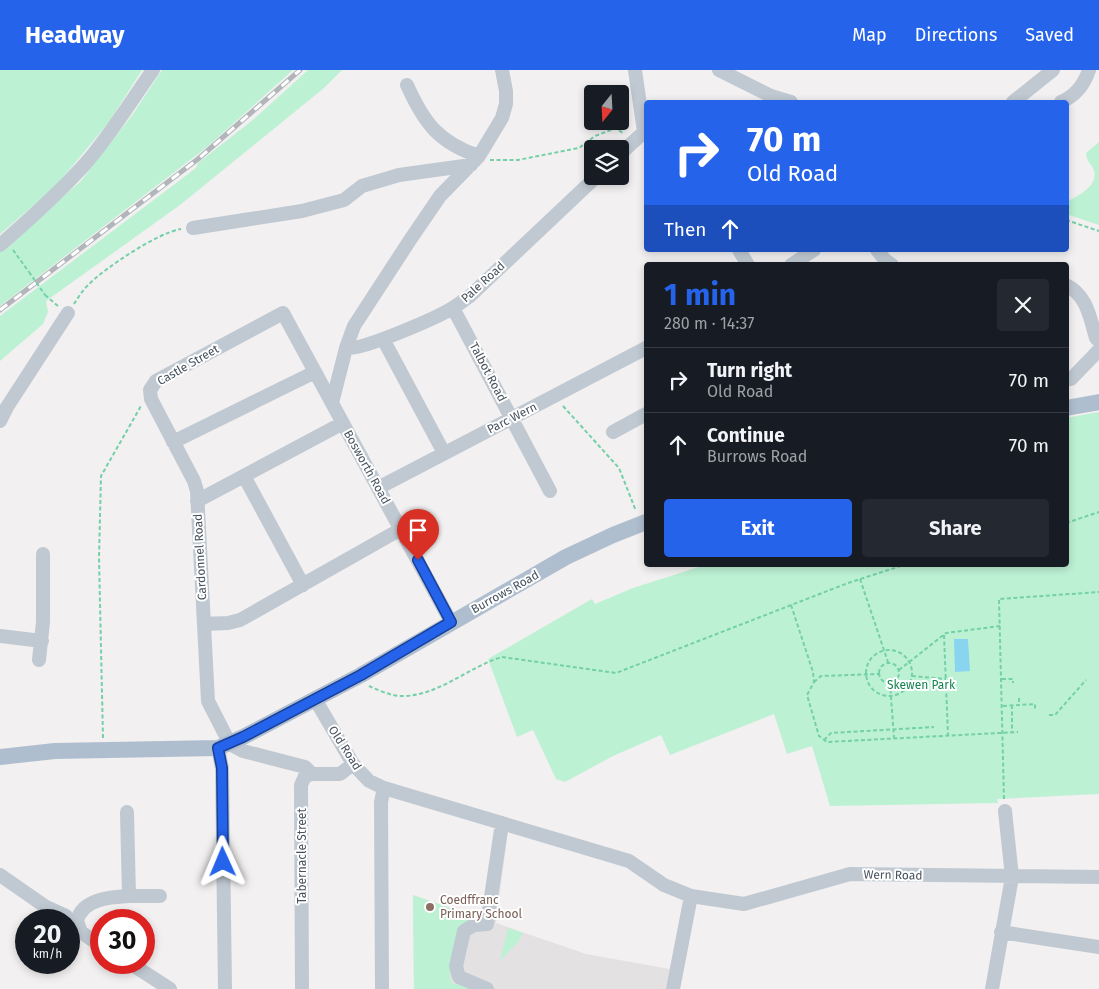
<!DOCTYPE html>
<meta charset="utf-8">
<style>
body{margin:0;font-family:"Fira Sans",sans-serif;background:#242831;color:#f1f3f6;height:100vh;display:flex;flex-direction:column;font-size:19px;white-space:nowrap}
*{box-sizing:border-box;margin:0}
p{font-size:16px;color:#9ea1a6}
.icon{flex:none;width:28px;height:28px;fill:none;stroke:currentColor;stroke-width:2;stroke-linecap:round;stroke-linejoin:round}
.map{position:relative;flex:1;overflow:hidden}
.side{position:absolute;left:644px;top:192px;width:425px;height:305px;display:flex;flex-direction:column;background:#171b24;border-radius:5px;box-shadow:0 2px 8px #0003}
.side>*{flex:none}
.guide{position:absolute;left:644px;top:30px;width:425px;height:152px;border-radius:5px;box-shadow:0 2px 8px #0003;background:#2563eb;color:#fff;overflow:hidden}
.needle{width:32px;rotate:198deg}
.tools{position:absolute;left:584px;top:15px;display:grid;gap:10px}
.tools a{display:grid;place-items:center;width:45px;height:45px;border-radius:5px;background:#171b24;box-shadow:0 2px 8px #0003;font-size:25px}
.speed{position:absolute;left:15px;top:839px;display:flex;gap:10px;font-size:25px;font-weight:700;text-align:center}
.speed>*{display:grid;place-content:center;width:65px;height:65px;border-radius:50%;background:#171b24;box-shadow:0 2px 8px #0003;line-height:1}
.speed small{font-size:12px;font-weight:400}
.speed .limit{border:8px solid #d22;background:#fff;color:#111}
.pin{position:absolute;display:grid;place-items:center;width:42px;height:42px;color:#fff;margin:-51px -21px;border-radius:50% 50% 50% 0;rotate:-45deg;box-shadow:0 0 5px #0007}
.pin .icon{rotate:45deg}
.me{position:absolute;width:55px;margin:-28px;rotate:359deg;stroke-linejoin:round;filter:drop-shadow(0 0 4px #0008)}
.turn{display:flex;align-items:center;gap:18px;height:105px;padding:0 20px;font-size:22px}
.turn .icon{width:65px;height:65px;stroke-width:2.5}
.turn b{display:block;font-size:35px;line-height:42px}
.then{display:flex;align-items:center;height:48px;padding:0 20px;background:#0003;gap:10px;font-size:19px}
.round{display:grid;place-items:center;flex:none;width:52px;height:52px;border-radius:5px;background:#242831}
.head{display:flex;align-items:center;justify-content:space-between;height:85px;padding:0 20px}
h1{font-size:30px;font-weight:700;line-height:38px;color:#2563eb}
.cta{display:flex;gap:10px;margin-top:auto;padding:10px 20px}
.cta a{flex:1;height:58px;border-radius:5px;background:#2563eb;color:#fff;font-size:20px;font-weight:700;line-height:58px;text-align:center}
.cta a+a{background:#242831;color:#f1f3f6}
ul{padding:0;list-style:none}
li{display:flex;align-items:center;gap:15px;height:65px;padding:0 20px;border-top:1px solid #363941}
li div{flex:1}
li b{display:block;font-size:19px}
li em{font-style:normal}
header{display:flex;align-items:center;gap:30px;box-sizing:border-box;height:70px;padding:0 25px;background:#2563eb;color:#fff}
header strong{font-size:24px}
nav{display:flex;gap:28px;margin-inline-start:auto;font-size:18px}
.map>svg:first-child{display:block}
.education{fill:#e3e1e2}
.green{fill:#bdf1d4}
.water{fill:#89d5ef}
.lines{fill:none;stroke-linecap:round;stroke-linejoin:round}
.path{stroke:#74d0a7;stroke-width:2;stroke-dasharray:4 2.5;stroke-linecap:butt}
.minor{stroke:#c0c9d2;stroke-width:14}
.major{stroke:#afbecf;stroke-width:16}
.rail-casing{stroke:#b2b5ba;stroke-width:5}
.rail{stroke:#fff;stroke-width:3;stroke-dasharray:9;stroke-linecap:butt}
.path-bridge{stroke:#74d0a7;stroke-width:2;stroke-dasharray:4 2.5;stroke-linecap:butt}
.route-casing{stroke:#184099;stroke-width:12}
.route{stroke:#2563eb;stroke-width:9}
.education-dot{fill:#8d6e63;stroke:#fff;stroke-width:2}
.labels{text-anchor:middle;stroke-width:4;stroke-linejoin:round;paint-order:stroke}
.street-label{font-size:12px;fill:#47525e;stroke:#fff}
.park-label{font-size:12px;fill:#148351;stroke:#fff}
.education-label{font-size:12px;fill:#785e54;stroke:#fff;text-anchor:start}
</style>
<header>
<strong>Headway</strong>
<nav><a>Map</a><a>Directions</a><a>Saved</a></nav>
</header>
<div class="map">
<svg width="1099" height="919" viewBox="0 0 1099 919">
<rect width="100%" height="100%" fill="#f2f0f0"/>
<path class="education" d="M495,758L508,761L496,853L586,884L670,899L666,919H414L413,825L482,849Z"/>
<path class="green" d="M0,0H142L109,52L54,118L0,164Z
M162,0H293L207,77L0,236V182L81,111L133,44Z
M308,0H342L324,18L180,135L46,231L48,242L43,254L0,291V246L196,98L198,93L254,49Z
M1099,72V155L1066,144V132C1077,126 1098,117 1094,101C1092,93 1087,94 1086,83Z
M1099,342V724L997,729L998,733L830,736L812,676L787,684L774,644L670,685L661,665L613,686L565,712L556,709L533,660L517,667L488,589L592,529L595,534L633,518L705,495H1066V348Z
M413,825L482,849L462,859L450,903C450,919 456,913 466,914C471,914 477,917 481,919H414Z
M508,858L523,863L518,872L500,891Z"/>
<path class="water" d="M954,569H968L970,601L955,602Z"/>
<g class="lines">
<path class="path" d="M490,90H518L579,78L595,66L616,58L624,64
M1066,150L1099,161
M13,180L29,202
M45,225L58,236
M74,234C78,228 82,221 88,215C105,198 157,163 181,159
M563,336L619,398L636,441
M1066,453L1099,442
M860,509L888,592
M791,535L813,602L814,612L807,625L819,666L827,672L1018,662
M944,565L948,665
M866 603a23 23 0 1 1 46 0a23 23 0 1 1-46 0Z
M879 603a10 10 0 1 1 20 0a10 10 0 1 1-20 0Z
M899,600L946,563L1000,556
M912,606L946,609
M1002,609H1013V613
M814,612L821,606L879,604
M890,613L894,668
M369,616C378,620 389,625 399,626C436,628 468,597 502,587L616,603L848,513L904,495
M1019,628V635
M1012,635V662
M1003,636L1035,634V640
M1049,645H1055L1086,610
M103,668L99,488L101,406L141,336
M824,670L831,663L934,657
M1004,729L999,529L1099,522"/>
<path class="minor" d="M635,0L644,62
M719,0L771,26L791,32
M407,15C424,53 439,73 479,86
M1013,32L1053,0
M1061,32C1075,26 1084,15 1089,0
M620,84L644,62L646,65
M193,158L302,141L344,130L362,116L399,105L471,95
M0,175C30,149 60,122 86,93C111,64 131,31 153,0
M739,180L748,195
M877,180L885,190L892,195
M791,195L814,180
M1066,215C1087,225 1090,248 1096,268L1099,271
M453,238L550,421
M383,269L444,383
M346,278C361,281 439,247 454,237C459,234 464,230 470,226L597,106
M1066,310L1071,309L1099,280
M332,333L346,278L354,256L410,170L440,126L479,86L502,48L506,34V21L502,0
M0,351L7,337L68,243
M613,362L646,344
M173,372L315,302
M244,406L303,515
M378,418L646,278
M197,431L343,353
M204,554L228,553L240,550L401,459
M0,566L42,571
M39,590L43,552V484
M315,629L353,694L369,711L384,718L629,791L664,815L691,826L744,834L850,804L1099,807
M218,678L222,698L225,919
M312,704L305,697L243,681L230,674L208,631L197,421L194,411L151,329L150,320L156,311L283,243L451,552
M0,805L46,837L66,846
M129,826H160
M1001,862L1099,877
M101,876L81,862L77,851C82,829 110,827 129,826L127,742
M128,892L170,919
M302,919L301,715L305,706L312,704H340L353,694
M382,919L381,732L384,718
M487,919L459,907L456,896L464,861L474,855L487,854L502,753
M673,919L691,826
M992,919L1012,807L1005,741"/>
<path class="major" d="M1066,338L1099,332
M0,687L55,681L218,678L243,667L361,605L566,487L613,465L646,452"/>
<defs>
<path id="rail" d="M0,240L198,89L300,0"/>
</defs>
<use href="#rail" class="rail-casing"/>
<use href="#rail" class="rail"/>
<path class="path-bridge" d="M29,202L45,225"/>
</g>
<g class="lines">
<defs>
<path id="route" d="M223,792L222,698L218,678L243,667L361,605L451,552L418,490"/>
</defs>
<use href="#route" class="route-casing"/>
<use href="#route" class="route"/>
</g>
<circle class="education-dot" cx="430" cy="837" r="5"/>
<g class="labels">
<g class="street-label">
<text transform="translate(483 212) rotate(-42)" y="4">Pale Road</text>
<text transform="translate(188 295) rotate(-30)" y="4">Castle Street</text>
<text transform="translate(488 302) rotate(62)" y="4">Talbot Road</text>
<text transform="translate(512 348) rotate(-27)" y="4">Parc Wern</text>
<text transform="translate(367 397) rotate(61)" y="4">Bosworth Road</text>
<text transform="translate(200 487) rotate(-93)" y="4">Cardonnel Road</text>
<text transform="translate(505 522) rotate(-29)" y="4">Burrows Road</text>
<text transform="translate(345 678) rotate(57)" y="4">Old Road</text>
<text transform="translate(302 786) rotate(-90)" y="4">Tabernacle Street</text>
<text transform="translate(893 805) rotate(1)" y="4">Wern Road</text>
</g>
<g class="park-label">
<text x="921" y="619">Skewen Park</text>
</g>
<g class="education-label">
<text x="440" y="834">Coedffranc<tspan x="440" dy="14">Primary School</tspan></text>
</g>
</g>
</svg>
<div class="tools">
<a><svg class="needle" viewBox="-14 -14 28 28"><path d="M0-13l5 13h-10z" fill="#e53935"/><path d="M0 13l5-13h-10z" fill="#9ea1a6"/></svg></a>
<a><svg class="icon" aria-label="layers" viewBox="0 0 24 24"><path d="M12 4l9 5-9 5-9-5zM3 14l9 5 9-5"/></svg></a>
</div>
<div class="speed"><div>20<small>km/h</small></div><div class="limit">30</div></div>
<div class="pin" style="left:418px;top:490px;background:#d93025"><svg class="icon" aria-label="arrive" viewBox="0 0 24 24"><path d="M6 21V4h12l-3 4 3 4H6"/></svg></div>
<svg class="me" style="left:223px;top:792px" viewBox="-20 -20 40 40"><path d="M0-17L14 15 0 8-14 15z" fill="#2563eb" stroke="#fff" stroke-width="4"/></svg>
<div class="guide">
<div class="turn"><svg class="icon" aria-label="right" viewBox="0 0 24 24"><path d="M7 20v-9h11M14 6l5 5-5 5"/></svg><div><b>70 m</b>Old Road</div></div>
<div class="then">Then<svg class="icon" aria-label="ahead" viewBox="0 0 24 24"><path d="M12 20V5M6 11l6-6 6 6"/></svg></div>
</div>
<section class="side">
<div class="head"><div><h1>1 min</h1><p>280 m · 14:37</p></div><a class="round"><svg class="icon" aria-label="close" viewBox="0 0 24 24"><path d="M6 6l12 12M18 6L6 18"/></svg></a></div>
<ul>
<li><svg class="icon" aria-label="right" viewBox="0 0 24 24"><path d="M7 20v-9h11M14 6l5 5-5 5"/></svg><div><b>Turn right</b><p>Old Road</p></div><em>70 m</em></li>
<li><svg class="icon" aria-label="ahead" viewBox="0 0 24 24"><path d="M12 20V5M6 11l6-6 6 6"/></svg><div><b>Continue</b><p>Burrows Road</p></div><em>70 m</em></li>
</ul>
<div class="cta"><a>Exit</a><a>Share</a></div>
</section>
</div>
